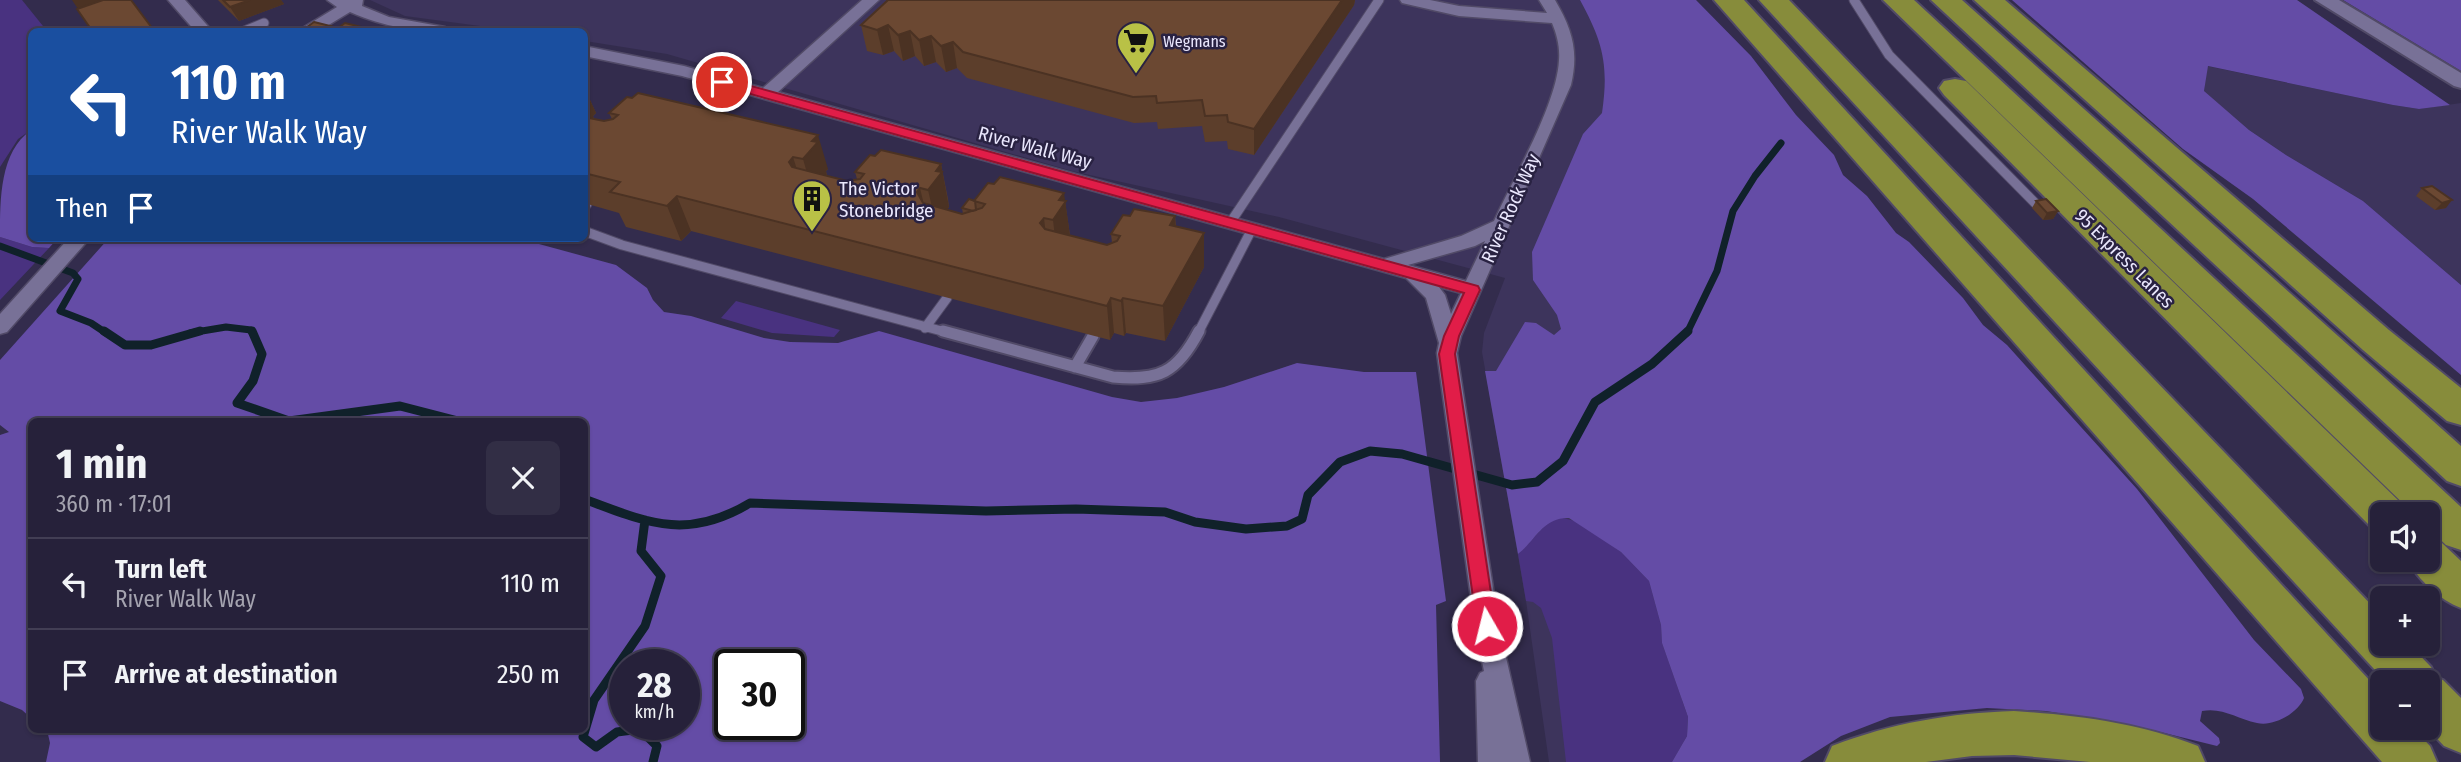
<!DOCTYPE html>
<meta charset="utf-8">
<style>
body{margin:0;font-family:"Fira Sans Condensed",sans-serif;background:#322e45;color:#f1f3f6;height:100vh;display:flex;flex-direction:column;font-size:26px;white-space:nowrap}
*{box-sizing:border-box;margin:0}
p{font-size:23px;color:#a4a3af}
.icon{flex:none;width:38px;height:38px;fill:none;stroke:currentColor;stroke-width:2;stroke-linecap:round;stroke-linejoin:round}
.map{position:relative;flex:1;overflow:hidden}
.details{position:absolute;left:28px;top:418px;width:560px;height:315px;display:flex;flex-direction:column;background:#26213a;border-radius:10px;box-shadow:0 2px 5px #0004,0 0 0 2px #423e54}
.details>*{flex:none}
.banner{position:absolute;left:28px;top:28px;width:560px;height:214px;border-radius:10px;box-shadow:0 2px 5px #0004,0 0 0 2px #423e54;background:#1a4fa0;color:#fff;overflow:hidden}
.fabs{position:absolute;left:2370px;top:502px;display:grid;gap:14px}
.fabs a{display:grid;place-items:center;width:70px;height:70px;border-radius:10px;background:#26213a;box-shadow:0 2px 5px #0004,0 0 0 2px #423e54;font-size:35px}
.speed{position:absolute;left:609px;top:649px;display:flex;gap:14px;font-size:35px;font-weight:700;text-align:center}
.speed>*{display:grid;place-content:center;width:91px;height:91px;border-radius:50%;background:#26213a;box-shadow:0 2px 5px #0004,0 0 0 2px #423e54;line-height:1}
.speed small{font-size:18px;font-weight:400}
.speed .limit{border:4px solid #111;border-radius:10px;background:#fff;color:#111}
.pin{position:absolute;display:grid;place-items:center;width:60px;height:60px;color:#fff;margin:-30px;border:4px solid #fff;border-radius:50%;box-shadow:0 2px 7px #0007}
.me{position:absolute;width:77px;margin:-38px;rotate:352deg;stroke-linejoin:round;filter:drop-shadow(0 0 5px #0008)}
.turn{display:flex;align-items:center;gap:24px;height:147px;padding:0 28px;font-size:32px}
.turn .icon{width:91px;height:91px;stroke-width:2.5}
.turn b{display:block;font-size:49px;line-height:60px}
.then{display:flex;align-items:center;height:66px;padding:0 28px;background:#0003;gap:14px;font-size:26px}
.round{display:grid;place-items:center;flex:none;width:74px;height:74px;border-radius:10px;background:#322e45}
.headline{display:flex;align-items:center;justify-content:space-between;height:119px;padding:0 28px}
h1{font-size:42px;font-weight:700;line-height:52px}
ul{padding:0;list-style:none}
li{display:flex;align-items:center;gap:21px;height:91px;padding:0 28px;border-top:2px solid #423e54}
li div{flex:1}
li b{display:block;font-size:26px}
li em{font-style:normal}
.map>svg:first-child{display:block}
.built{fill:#3d345c}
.green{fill:#493280}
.forest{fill:#644ca6;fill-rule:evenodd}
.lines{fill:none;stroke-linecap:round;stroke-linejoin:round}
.stream-far1{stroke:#10212a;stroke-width:7}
.stream{stroke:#10212a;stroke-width:9}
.service-far1-casing{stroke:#514a67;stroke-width:11}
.service-casing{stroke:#514a67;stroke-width:15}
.minor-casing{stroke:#514a67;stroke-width:3}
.tertiary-casing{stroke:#514a67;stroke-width:4}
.motorway-casing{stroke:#514a67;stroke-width:4}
.service-far1{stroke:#787197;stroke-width:9}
.service{stroke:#787197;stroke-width:11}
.minor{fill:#787197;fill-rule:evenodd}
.tertiary{fill:#787197;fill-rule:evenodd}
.motorway{fill:#878c3b;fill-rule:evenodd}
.wall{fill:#5c3e2b}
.shaded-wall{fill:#4b3223}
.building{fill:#6b4832;stroke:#4b3223;stroke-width:2}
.route{fill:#e11d48;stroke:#92132f;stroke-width:2}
.labels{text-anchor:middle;stroke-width:5;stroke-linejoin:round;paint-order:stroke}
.far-poi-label{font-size:16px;fill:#eae7fd;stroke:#292242;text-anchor:start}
.street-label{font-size:19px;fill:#eae7fd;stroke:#292242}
.poi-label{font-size:19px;fill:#eae7fd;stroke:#292242;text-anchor:start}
</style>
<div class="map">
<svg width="2461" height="762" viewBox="0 0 2461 762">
<rect width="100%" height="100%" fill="#332c4d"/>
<path class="built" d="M370,0H1635L1686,762H1549L1526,601L1482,352L1484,333L1505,278L1279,217L1072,171L667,54L585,41L584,32L517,31L405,16Z
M2207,66L2393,105L2419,109L2461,103V285L2363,201L2286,155L2249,130L2204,92Z"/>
<path class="green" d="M0,0H22L47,31L32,32L31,130L18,139L0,167Z
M0,237L32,247L49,248L0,300Z
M736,301L840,330L834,337L772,333L721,318Z
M1559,517L1579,522L1621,552L1649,581L1661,625L1662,643L1688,717L1687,736L1672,762H1566L1552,638L1541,608L1533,602L1526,601L1518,554C1533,542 1540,525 1559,517Z"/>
<path class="forest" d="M1580,0H1696L1751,56L1796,115L1834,155L1843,175L1867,196L1896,233L1909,242L1963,298L1983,325L2007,345L2137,489L2254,640L2301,689L2304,698C2298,713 2274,727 2257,723C2237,719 2223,707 2202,711L2200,721L2219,738L2220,743L2217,746L2140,727L2046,711L1987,708L1890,717L1841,736L1800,762H1672L1687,736L1688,717L1662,643L1661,625L1649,581L1621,552L1569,518C1543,517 1536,540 1518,554L1485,371H1496L1525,322L1536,323L1554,335L1561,329L1557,315L1533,280L1532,252L1583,134L1602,113C1609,65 1603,42 1580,0Z
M2012,0H2297L2450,105L2419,109L2393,105L2208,66L2204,91L2249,130L2286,155L2363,201L2461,285V375L2253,199L2183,149Z
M2343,0H2461V71Z
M31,130L32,238H58L49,248L32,247L0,237C0,198 0,152 31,130Z
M109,238H517L616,265L647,288L653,300L664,312L691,316L764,338L790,342L838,343L879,331L1112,397L1141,402L1177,398L1224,387L1297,363L1364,372H1416L1446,601L1436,605L1440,762H46L50,743L47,730H584V422H32L31,718L22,710L0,701V435L9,432L0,425V360ZM684,665V724H625V665ZM789,665V724H730V665Z"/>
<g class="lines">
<path class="stream-far1" d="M0,246L73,273L78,279L60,311L91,323L106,333
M190,333L226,327L251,330L252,333
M1687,333L1717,271L1733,211L1755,176L1781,143"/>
<path class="stream" d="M104,331L125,345H151L200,331
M252,331L262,354L253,381L237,403L289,421L400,406L462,422
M584,499C648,523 687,541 750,503L986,511L1076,509L1165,512L1195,522L1246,529L1287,526L1302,519L1308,495L1340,462L1370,451L1402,454L1512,485L1537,482L1563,461L1595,402L1652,364L1688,331
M645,520L641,551L661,576L645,626L594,700L583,737L596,747L617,732L640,729L657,746L653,762"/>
<defs>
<path id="service-far1" d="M1854,0L1889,55L2035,203
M242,32L264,23
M584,207L587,204
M1230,223L1379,0
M584,231L622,245L949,333
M925,328L947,298
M1198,333L1252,229"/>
<path id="service" d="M943,331L1113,377C1159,381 1177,373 1199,331
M1075,367L1093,336"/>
<path id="minor" d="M168,0H185L213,32H196Z
M327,0H363L362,6L389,17L445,27L453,32C415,32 385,27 350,12L317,32H296L337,7Z
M862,0H879L778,92L1384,259L1461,236L1494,221C1513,179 1557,104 1559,60C1560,47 1557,35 1552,23L1459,16L1402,3L1400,0H1430L1459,6L1547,13L1539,0H1555C1572,29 1579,51 1571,85L1461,336L1457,353L1499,627L1530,762H1478L1476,681L1480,673L1484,671L1475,627L1437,353L1439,343L1426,298L1406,278L682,76L584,56V46L684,66L763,88ZM1485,241L1466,281L1408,265L1475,246ZM1439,287L1461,293L1451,314L1445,295Z
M69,238H90L7,332L0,334V314Z"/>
<path id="tertiary" d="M2315,0H2339L2461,73V88L2454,86Z"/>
<path id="motorway" d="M1714,0H1744L2382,694V728H2413L2430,746L2437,762H2382Z
M1759,0H1789L2382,616V644H2409L2431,667L2436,677L2443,680L2461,698V753L2444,746L2427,728V682H2386Z
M1883,0H1914L2461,507V550L2446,545L2427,527V514H2414Z
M1931,0H1962L2461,446V486L2447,481Z
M1974,0H2005L2389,330L2461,388V425L2447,421L2363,350Z
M1955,79L1966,81L2400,502L2406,514H2382V530L2370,526L1944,95L1939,88L1944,81Z
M2427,538L2442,543L2461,561V608C2440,600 2418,580 2408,560H2427Z
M2014,711C2077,715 2139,723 2198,746L2205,762H2090L2014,755L1972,756L1926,762H1825L1832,746C1892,723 1950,713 2014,711Z"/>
</defs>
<use href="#service-far1" class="service-far1-casing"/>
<use href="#service" class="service-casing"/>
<use href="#minor" class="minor-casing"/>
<use href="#tertiary" class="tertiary-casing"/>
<use href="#motorway" class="motorway-casing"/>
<use href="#service-far1" class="service-far1"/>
<use href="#service" class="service"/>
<use href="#minor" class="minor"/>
<use href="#tertiary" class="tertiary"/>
<use href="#motorway" class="motorway"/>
</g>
<path class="wall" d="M218,0H281L284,4L239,21Z
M888,0H1355L1354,5L1254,155L1228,149L1227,141L1205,142L1202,126L1158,129L1157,122L1134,123L967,78L957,68L946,72L936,62L924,66L915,56L903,61L894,51L883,55L867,51L861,25Z
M584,87L596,113L593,116L594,119L604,121L612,119L609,113L632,98L638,93L828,169L826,171L827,176L847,181L857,179L855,172L875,156L941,164L948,199L949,207L947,210L963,214L962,208L975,201H1065L1070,235L1107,245L1112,243L1111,234L1130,216H1175L1176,226L1204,233V267L1165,341L1126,333L1124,336L1114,333L1110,340L691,231L681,241L626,227L619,213L584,203Z
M2432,186L2446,208L2435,210L2416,196L2422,188Z
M2036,201L2058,211L2053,219L2043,220L2032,208Z"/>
<path class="shaded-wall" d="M72,0H101L78,9Z
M250,0H281L284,4L239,21L230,7Z
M1342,0H1355L1354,5L1254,155V129Z
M888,25L894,51L883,55L877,30Z
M910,31L915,56L903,61L898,35Z
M931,36L936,62L924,66L919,40Z
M953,42L957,68L946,72L941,46Z
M584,87L596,113L593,116L594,120L584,129Z
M818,135L828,169L826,171L827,177L813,194L803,159L812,141Z
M793,157L804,192L789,162Z
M941,164L949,207L936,224L928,190L936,171Z
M920,188L928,222L917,192Z
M1064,193L1070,236L1057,255L1053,220L1059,200Z
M677,196L691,231L681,241L667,206Z
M2452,200L2446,208L2435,210L2442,203Z
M2058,211L2053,219L2043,220L2047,213Z
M1175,216L1177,251L1170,225Z
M1044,218L1048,253L1040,223Z
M1204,233V267L1165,341L1163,306Z
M1111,298L1114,333L1110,340L1107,306Z
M1123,298L1126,333L1124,336L1121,301Z"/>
<path class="building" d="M103,0H131L155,32H93L77,9Z
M223,0H250L230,7Z
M888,0H1342L1254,129L1228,122L1227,115L1205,116L1202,100L1157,103L1156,96L1133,97L963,52L953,42L941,46L931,36L919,40L910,31L898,35L888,25L877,30L861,25Z
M314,22L338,28L345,23L374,30L372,32H300Z
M638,93L818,135L812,141L818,142L803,159L793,157L789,162L792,167L847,181L860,179L864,174L855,172L870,155L875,156L881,150L941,164L936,171L942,172L928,190L920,188L917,192L923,203L962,214L982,208L985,204L974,201L988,183L994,184L1000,177L1064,193L1059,200L1066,201L1053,220L1044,218L1040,223L1045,229L1107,245L1117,241L1120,236L1111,234L1123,215L1130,216L1134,209L1175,216L1170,225L1204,233L1163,306L1123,298L1121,301L1111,298L1107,306L677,196L667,206L610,192L620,182L584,173V117L604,121L613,119L618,115L609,113L627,97L632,98Z
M2432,186L2452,200L2442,203L2422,188Z
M969,199L975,201L976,210L973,211L962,208Z
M2046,199L2058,211L2047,213L2036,201Z"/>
<path class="route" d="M722,78L1478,286L1480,290L1459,336L1455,354L1496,626L1493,632L1487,634L1480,632L1477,626L1439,354L1444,336L1464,293L718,85V79Z"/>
<defs>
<symbol id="supermarket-pin" viewBox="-11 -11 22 30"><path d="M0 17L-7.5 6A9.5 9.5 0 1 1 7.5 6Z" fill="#b9c146" stroke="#292242"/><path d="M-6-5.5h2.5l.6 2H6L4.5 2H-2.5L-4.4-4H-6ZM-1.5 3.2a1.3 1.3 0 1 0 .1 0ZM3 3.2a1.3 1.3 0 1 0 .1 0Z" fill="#111"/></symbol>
<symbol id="building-pin" viewBox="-11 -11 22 30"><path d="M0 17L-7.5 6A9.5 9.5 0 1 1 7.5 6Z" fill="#b9c146" stroke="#292242"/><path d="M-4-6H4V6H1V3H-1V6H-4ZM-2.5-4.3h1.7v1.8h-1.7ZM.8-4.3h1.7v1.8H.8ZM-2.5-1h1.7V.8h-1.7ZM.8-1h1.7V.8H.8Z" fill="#111"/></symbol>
</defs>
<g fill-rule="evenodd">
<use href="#supermarket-pin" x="1114" y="19" width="44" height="60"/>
<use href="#building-pin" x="790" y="177" width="44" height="60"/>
</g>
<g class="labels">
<g class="far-poi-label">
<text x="1163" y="47">Wegmans</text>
</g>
<g class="street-label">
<text transform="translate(1035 147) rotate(15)" y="7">River Walk Way</text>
<text transform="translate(1510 208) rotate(-66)" y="7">River Rock Way</text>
<text transform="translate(2125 258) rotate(45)" y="7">95 Express Lanes</text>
</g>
<g class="poi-label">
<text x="839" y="195">The Victor<tspan x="839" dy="22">Stonebridge</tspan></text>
</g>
</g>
</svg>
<div class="fabs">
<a><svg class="icon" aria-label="sound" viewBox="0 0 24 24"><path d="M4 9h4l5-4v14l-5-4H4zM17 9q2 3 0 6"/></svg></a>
<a>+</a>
<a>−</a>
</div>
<div class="speed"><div>28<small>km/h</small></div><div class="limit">30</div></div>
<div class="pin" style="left:722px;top:82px;background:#d93025"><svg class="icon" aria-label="arrive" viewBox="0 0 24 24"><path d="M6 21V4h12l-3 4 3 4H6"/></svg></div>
<svg class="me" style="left:1487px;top:626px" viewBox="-20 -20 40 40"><circle r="17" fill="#e11d48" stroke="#fff" stroke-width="3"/><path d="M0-11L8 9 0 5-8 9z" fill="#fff"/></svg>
<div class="banner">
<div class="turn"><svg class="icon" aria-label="left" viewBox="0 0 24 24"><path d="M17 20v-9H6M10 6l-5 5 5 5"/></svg><div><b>110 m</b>River Walk Way</div></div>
<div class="then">Then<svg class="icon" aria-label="arrive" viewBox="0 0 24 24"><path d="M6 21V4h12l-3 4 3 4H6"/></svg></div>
</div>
<section class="details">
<div class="headline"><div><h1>1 min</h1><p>360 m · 17:01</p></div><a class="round"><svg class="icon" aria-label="close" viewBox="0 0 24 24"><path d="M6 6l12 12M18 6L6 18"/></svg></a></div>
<ul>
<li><svg class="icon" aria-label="left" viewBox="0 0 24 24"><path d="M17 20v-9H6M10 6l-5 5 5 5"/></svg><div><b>Turn left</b><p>River Walk Way</p></div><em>110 m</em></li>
<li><svg class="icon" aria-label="arrive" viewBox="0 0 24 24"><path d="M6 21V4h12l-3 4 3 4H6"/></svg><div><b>Arrive at destination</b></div><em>250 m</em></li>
</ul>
</section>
</div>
